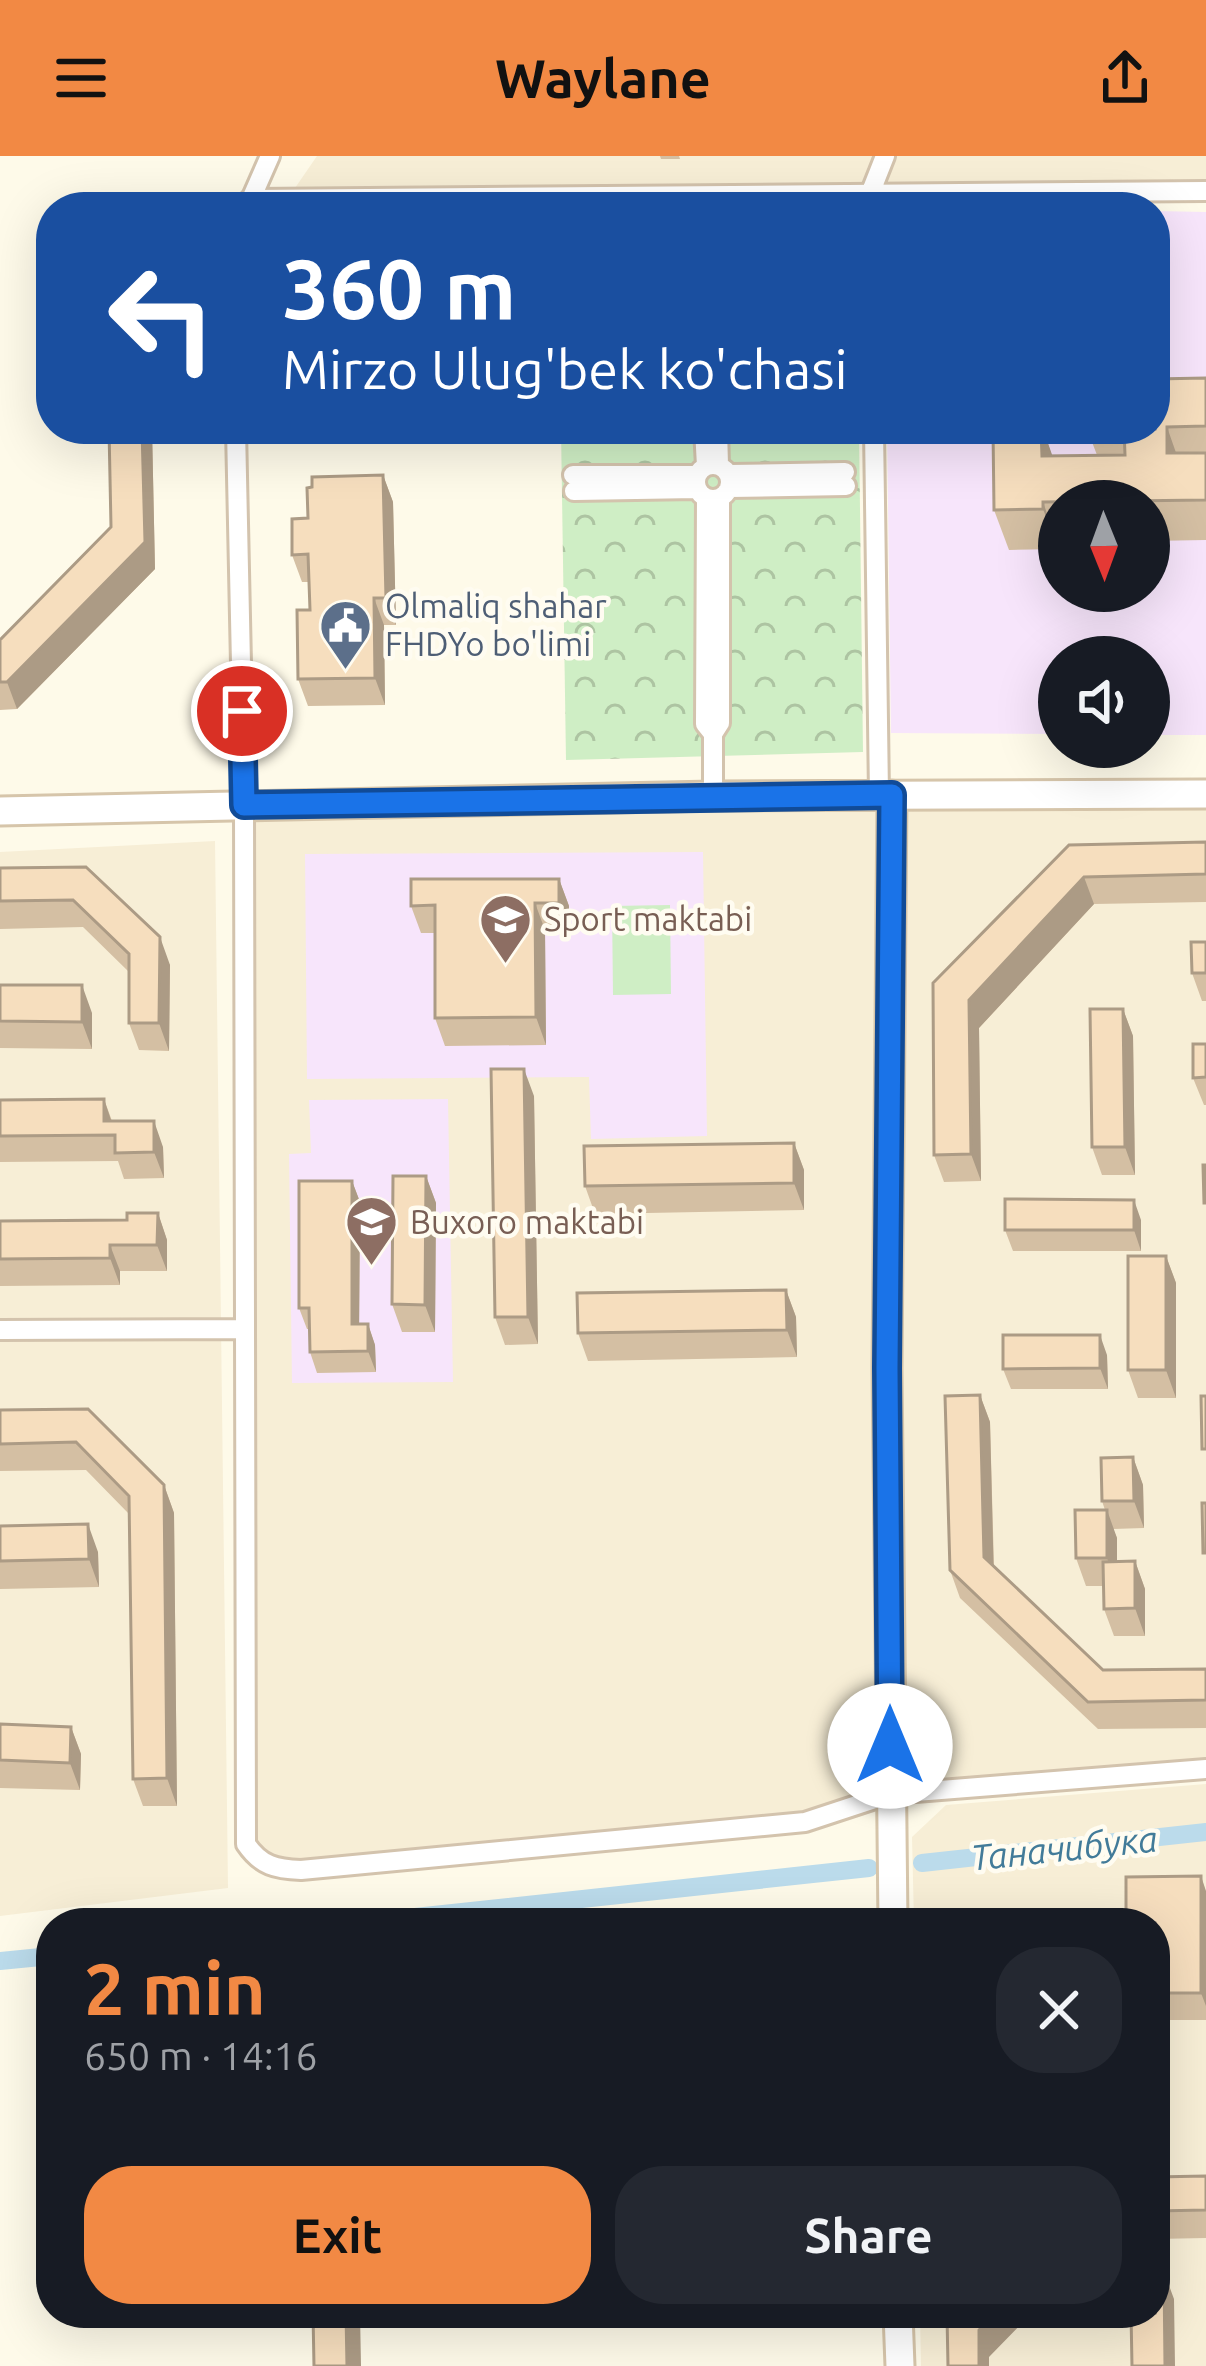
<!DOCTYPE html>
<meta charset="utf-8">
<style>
body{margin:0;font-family:Ubuntu,sans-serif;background:#242831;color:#f1f3f6;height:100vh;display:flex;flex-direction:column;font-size:45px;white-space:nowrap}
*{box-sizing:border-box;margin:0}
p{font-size:39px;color:#9ea1a6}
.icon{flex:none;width:66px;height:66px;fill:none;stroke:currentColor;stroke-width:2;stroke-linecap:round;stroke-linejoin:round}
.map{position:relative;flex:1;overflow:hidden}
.sheet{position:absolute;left:36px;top:1752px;width:1134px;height:420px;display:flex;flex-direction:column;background:#171b24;border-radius:48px;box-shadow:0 12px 48px #0002}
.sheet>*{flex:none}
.hud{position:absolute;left:36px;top:36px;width:1134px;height:252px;border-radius:48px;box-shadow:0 12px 48px #0002;background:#1a4fa0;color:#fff;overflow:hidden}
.needle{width:78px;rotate:179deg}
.tools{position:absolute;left:1038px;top:324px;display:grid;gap:24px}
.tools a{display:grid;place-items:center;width:132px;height:132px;border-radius:50%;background:#171b24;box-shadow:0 12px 48px #0002;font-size:60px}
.pin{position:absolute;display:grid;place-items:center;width:102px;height:102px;color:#fff;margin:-51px;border:6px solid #fff;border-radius:50%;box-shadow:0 3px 12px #0007}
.me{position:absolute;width:132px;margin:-66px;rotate:0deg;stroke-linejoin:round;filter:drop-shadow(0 0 9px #0008)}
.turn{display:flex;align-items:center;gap:42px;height:252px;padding:0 48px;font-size:54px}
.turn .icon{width:156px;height:156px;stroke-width:2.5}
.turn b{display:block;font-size:84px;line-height:102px}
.round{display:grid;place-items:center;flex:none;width:126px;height:126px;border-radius:48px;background:#242831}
.head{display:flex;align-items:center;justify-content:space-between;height:204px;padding:0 48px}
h1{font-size:72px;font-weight:600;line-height:90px;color:#f28944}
.primary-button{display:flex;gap:24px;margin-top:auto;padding:24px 48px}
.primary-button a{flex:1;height:138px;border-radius:48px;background:#f28944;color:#111;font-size:48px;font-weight:600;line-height:138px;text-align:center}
.primary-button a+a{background:#242831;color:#f1f3f6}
header{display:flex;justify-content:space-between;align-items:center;height:156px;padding:0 48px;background:#f28944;color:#111;font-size:54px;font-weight:600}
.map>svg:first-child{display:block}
.residential{fill:#f7eed6}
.education{fill:#f7e5fb;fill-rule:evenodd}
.green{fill:#cfeec5}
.park{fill:url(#park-crowns)}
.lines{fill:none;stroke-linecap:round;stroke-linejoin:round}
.canal{stroke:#bbdbeb;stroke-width:18}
.street-casing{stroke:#d3c3ad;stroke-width:24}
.secondary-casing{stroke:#d6c5aa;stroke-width:33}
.street{stroke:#fff;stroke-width:18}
.secondary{stroke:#fff;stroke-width:27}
.wall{fill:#d4bfa3}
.shaded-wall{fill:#ac9b85}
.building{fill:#f6debe;stroke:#ac9b85;stroke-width:3}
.route-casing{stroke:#114b97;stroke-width:30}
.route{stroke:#1a73e8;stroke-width:21}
.labels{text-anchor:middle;stroke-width:9;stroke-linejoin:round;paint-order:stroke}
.service-label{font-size:33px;fill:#4e5e75;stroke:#fffcf1;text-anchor:start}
.education-label{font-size:33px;fill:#785e54;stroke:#fffcf1;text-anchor:start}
.water-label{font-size:36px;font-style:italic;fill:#427b99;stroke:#fffcf1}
</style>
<header><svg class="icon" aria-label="menu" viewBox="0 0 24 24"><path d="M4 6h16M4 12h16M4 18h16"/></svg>Waylane<svg class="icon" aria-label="share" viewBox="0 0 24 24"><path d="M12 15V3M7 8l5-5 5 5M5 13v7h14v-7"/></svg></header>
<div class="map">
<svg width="1206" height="2210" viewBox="0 0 1206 2210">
<defs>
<pattern id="park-crowns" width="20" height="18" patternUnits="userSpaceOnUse" patternTransform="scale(3)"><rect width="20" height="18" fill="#cfeec5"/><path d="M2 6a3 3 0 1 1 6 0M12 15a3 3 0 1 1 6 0" fill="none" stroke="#adc4a2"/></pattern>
</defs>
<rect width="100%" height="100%" fill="#fefae9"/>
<path class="residential" d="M317,0H1206V25L295,32Z
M1206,638V1613L890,1638L805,1666L301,1714L246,1688L244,649Z
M215,685L228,1732L0,1760V696Z
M1206,1628V2210H921L920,2157H1155V1767H914L912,1681L946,1649Z"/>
<path class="education" d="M1155,55L1206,56V579H1149V501H1059V578L891,577L887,273H1155ZM1059,345H1149V435H1059Z
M703,696L707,980L591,983L589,921L307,923L305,698Z
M448,943L453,1226L292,1227L289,998L311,997L309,944Z"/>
<path class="green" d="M670,749L671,838L613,839L612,750Z"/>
<path class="park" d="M561,273H859L863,596L566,604Z"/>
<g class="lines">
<path class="canal" d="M922,1707L1206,1676
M359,1767L869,1712
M0,1805L51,1800"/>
<defs>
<path id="street" d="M250,43L1206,35
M871,47L870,38L885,0
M248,50L270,0
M236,273L244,649L246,1688C261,1710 276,1713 301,1714L805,1666L890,1638L1206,1613
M704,273L706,310
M718,273L719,309
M874,273L879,639
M696 326a17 17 0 1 1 34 0a17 17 0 1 1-34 0Z
M729,318L845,316
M573,319H697
M729,332L846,330
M574,335L697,333
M706,342L705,568L713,578L720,567V342
M713,578V640
M0,1174L245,1173"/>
<path id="secondary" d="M892,639L887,1212L893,1767
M0,655L713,640L1206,638
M898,2157L900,2210"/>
</defs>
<use href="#street" class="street-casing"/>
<use href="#secondary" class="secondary-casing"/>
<use href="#street" class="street"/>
<use href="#secondary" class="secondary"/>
</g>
<path class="wall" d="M660,0H679L680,3H661Z
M1206,222V384L1149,385V345H1059L1058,393L1009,394L994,354L993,273H1043L1052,300L1097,299L1087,273H1155Z
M109,273H152L155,413L17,553L0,554V484L111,371Z
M383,319L393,346L396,469H384L385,549L308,550L298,523L310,454L309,426H302L292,399L308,362Z
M1206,686V746L1094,748L979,872L981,1025L944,1026L934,999L933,827L1069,689Z
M86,711L170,809L169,895L139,894L129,867V816L83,771L0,773V712Z
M559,723L569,750V774H545L546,889L445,890L435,862V777H421L411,750Z
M1206,786V845H1202L1192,817Z
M0,829L92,857V893L0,892Z
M1123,853L1133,880L1135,1019H1102L1092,991Z
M1206,888V949H1204L1193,922Z
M534,940L538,1188L505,1189L495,1161Z
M104,943L112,965L163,991L164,1022L124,1023L118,1005L0,1006V944Z
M794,987L804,1014V1054L595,1058L585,1030Z
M426,1020L436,1047L435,1176H402L392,1148Z
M352,1025L360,1046L359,1168H368L375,1189L376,1216L317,1217L310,1196L309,1173H307L299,1152Z
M158,1057L167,1084V1115H120V1129L0,1130V1065L127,1064Z
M1141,1064V1095H1013L1005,1074Z
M1166,1100L1176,1127V1242H1138L1128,1214Z
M786,1134L796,1161L797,1201L588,1205L578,1177Z
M1107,1199L1108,1233H1011L1003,1213Z
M980,1239L990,1266L994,1410L1103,1514L1206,1513V1572L1098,1573L960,1442L950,1414Z
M88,1253L164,1329L174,1357L177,1650H143L133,1623L129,1358L86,1314L0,1315V1254Z
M1133,1301L1143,1329L1144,1372L1113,1373L1117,1382V1406L1135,1405L1145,1433V1480H1114L1104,1453V1430H1086L1076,1402L1105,1354L1102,1345Z
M0,1370L98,1396L99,1431L0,1433Z
M0,1568L71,1571L81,1598L80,1634L0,1632Z
M1206,1735V1864H1158L1155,1856V1767L1126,1764Z
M1206,2020V2082L1155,2083V2021Z"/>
<path class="shaded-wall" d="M1167,271L1181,311L1167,297Z
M142,273H152L155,413L17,553L7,526L145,386Z
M1041,273H1043L1056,310L1042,300Z
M383,319L393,346L396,469L386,442Z
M1043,346L1057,386L1058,393L1043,353Z
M374,442L384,469L385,549L375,522Z
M1084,721L1094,748L979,872L981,1025L971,998L969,844Z
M559,723L569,750V774L559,747Z
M535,747L545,774L546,889L536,861Z
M160,781L170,809L169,895L159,867Z
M82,829L92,857V893L82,866Z
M1123,853L1133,880L1135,1019L1125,991Z
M524,913L534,940L538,1188L528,1161Z
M104,943L113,970L104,965Z
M154,965L163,991L164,1022L154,996Z
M794,987L804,1014V1054L794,1027Z
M426,1020L436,1047L435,1176L425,1149Z
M352,1025L360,1046L359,1189L352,1168Z
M1134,1044L1141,1064V1095L1134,1074Z
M158,1057L167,1084V1115L157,1089Z
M110,1089L120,1115V1129L110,1102Z
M1166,1100L1176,1127V1242L1166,1214Z
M786,1134L796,1161L797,1201L787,1174Z
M368,1168L375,1189L376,1216L368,1195Z
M1100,1179L1107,1199L1108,1233L1100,1212Z
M980,1239L990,1266L994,1429L984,1401Z
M1133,1301L1143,1329L1144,1372L1134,1345Z
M164,1329L174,1357L177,1650L167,1622Z
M1107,1354L1117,1382V1429L1107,1402Z
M88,1368L98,1396L99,1431L89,1403Z
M1135,1405L1145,1433V1480L1135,1452Z
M71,1571L81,1598L80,1634L70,1607Z
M1201,1720L1206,1735V1850L1201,1837Z
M1164,2116L1174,2143L1175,2210H1165Z
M346,2157H360L361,2210H347Z
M995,2157H1032L989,2201V2210H979V2174Z"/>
<path class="building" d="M1206,222V270L1167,271V297H1206V344L1043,346V353L994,354L993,273H1041L1042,300L1125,299L1124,273H1155V223Z
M109,273H142L145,386L7,526H0V484L111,371Z
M383,319L386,442H374L375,522L298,523L297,454H310L308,398L292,399V363L308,362L307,332L312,331V321Z
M1206,686V718L1084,721L969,844L971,998L934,999L933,827L1069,689Z
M86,711L160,781L159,867H129V798L73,744L0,745V712Z
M411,723H559V747H535L536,861L435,862V749L411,750Z
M1191,786H1206V817H1192Z
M0,829H82V866L0,865Z
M1090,853H1123L1125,991H1092Z
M1193,888H1206V921L1193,922Z
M491,913H524L528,1161H495Z
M104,943V965H154V996L115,997V979L0,980V944Z
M794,987V1027L585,1030L584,990Z
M1203,1009H1206V1047H1204Z
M393,1020H426L425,1149L392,1148Z
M299,1025H352V1168H368V1195L310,1196L309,1152H299Z
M1005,1043L1134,1044V1074H1005Z
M127,1057H158L157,1089H110V1102L0,1103V1065L127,1064Z
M1128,1100H1166V1214H1128Z
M786,1134L787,1174L578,1177L577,1137Z
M1003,1179H1100V1212L1003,1213Z
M980,1239L984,1401L1103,1514L1206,1513V1544L1088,1546L950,1414L945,1240Z
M1201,1240H1206V1293H1202Z
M88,1253L164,1329L167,1622L133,1623L129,1340L76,1286L0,1288V1254Z
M1133,1301L1134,1345H1102L1101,1302Z
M1202,1347H1206V1397H1203Z
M1075,1354H1107V1402H1076Z
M88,1368L89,1403L0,1405V1370Z
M1135,1405V1452L1104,1453L1103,1406Z
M0,1568L71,1571L70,1607L0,1604Z
M1201,1720V1837H1155V1767H1051V1764H1126V1721Z
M1206,2020V2054L1155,2055V2021Z
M1155,2116H1164L1165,2210H1132L1131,2157H1155Z
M313,2157H346L347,2210H314Z
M949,2157H995L979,2174V2210H948L947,2159Z"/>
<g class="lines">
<defs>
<path id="route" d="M242,555L244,649L892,639L887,1212L890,1590"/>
</defs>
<use href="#route" class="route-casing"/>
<use href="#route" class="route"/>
</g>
<defs>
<symbol id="civic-pin" viewBox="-11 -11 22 30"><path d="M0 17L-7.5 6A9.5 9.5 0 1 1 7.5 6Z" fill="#5c6f8a" stroke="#fffcf1"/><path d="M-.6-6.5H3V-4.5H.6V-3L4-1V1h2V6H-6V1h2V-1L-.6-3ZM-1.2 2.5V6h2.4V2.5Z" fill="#fff"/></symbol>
<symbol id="school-pin" viewBox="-11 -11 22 30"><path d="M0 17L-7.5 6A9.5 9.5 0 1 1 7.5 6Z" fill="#8d6e63" stroke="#fffcf1"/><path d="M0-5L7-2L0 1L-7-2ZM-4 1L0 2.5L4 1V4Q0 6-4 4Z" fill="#fff"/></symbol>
</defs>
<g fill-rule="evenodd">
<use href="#civic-pin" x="316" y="440" width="59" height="81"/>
<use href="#school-pin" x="476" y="734" width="59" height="81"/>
<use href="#school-pin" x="342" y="1036" width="59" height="81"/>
</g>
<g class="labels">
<g class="service-label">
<text x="385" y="462">Olmaliq shahar<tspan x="385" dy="38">FHDYo bo'limi</tspan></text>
</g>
<g class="education-label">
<text x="544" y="775">Sport maktabi</text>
<text x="410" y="1078">Buxoro maktabi</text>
</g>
<g class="water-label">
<text transform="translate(1064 1692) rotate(-6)" y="13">Таначибука</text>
</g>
</g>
</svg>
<div class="tools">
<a><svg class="needle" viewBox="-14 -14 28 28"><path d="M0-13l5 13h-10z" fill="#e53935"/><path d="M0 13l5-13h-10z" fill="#9ea1a6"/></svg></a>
<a><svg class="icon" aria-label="sound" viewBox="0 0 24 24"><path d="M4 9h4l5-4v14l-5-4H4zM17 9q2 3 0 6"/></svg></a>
</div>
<div class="pin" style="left:242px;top:555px;background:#d93025"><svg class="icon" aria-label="arrive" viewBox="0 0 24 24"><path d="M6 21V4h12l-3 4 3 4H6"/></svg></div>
<svg class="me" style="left:890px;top:1590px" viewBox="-20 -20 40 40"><circle r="19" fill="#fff"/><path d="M0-13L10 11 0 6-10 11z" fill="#1a73e8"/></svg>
<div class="hud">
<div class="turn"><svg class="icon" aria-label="left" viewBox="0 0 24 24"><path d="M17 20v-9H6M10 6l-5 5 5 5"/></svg><div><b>360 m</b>Mirzo Ulug'bek ko'chasi</div></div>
</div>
<section class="sheet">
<div class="head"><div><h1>2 min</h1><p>650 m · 14:16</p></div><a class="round"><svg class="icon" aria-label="close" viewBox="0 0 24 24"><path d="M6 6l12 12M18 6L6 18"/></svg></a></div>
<div class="primary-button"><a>Exit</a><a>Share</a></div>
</section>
</div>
